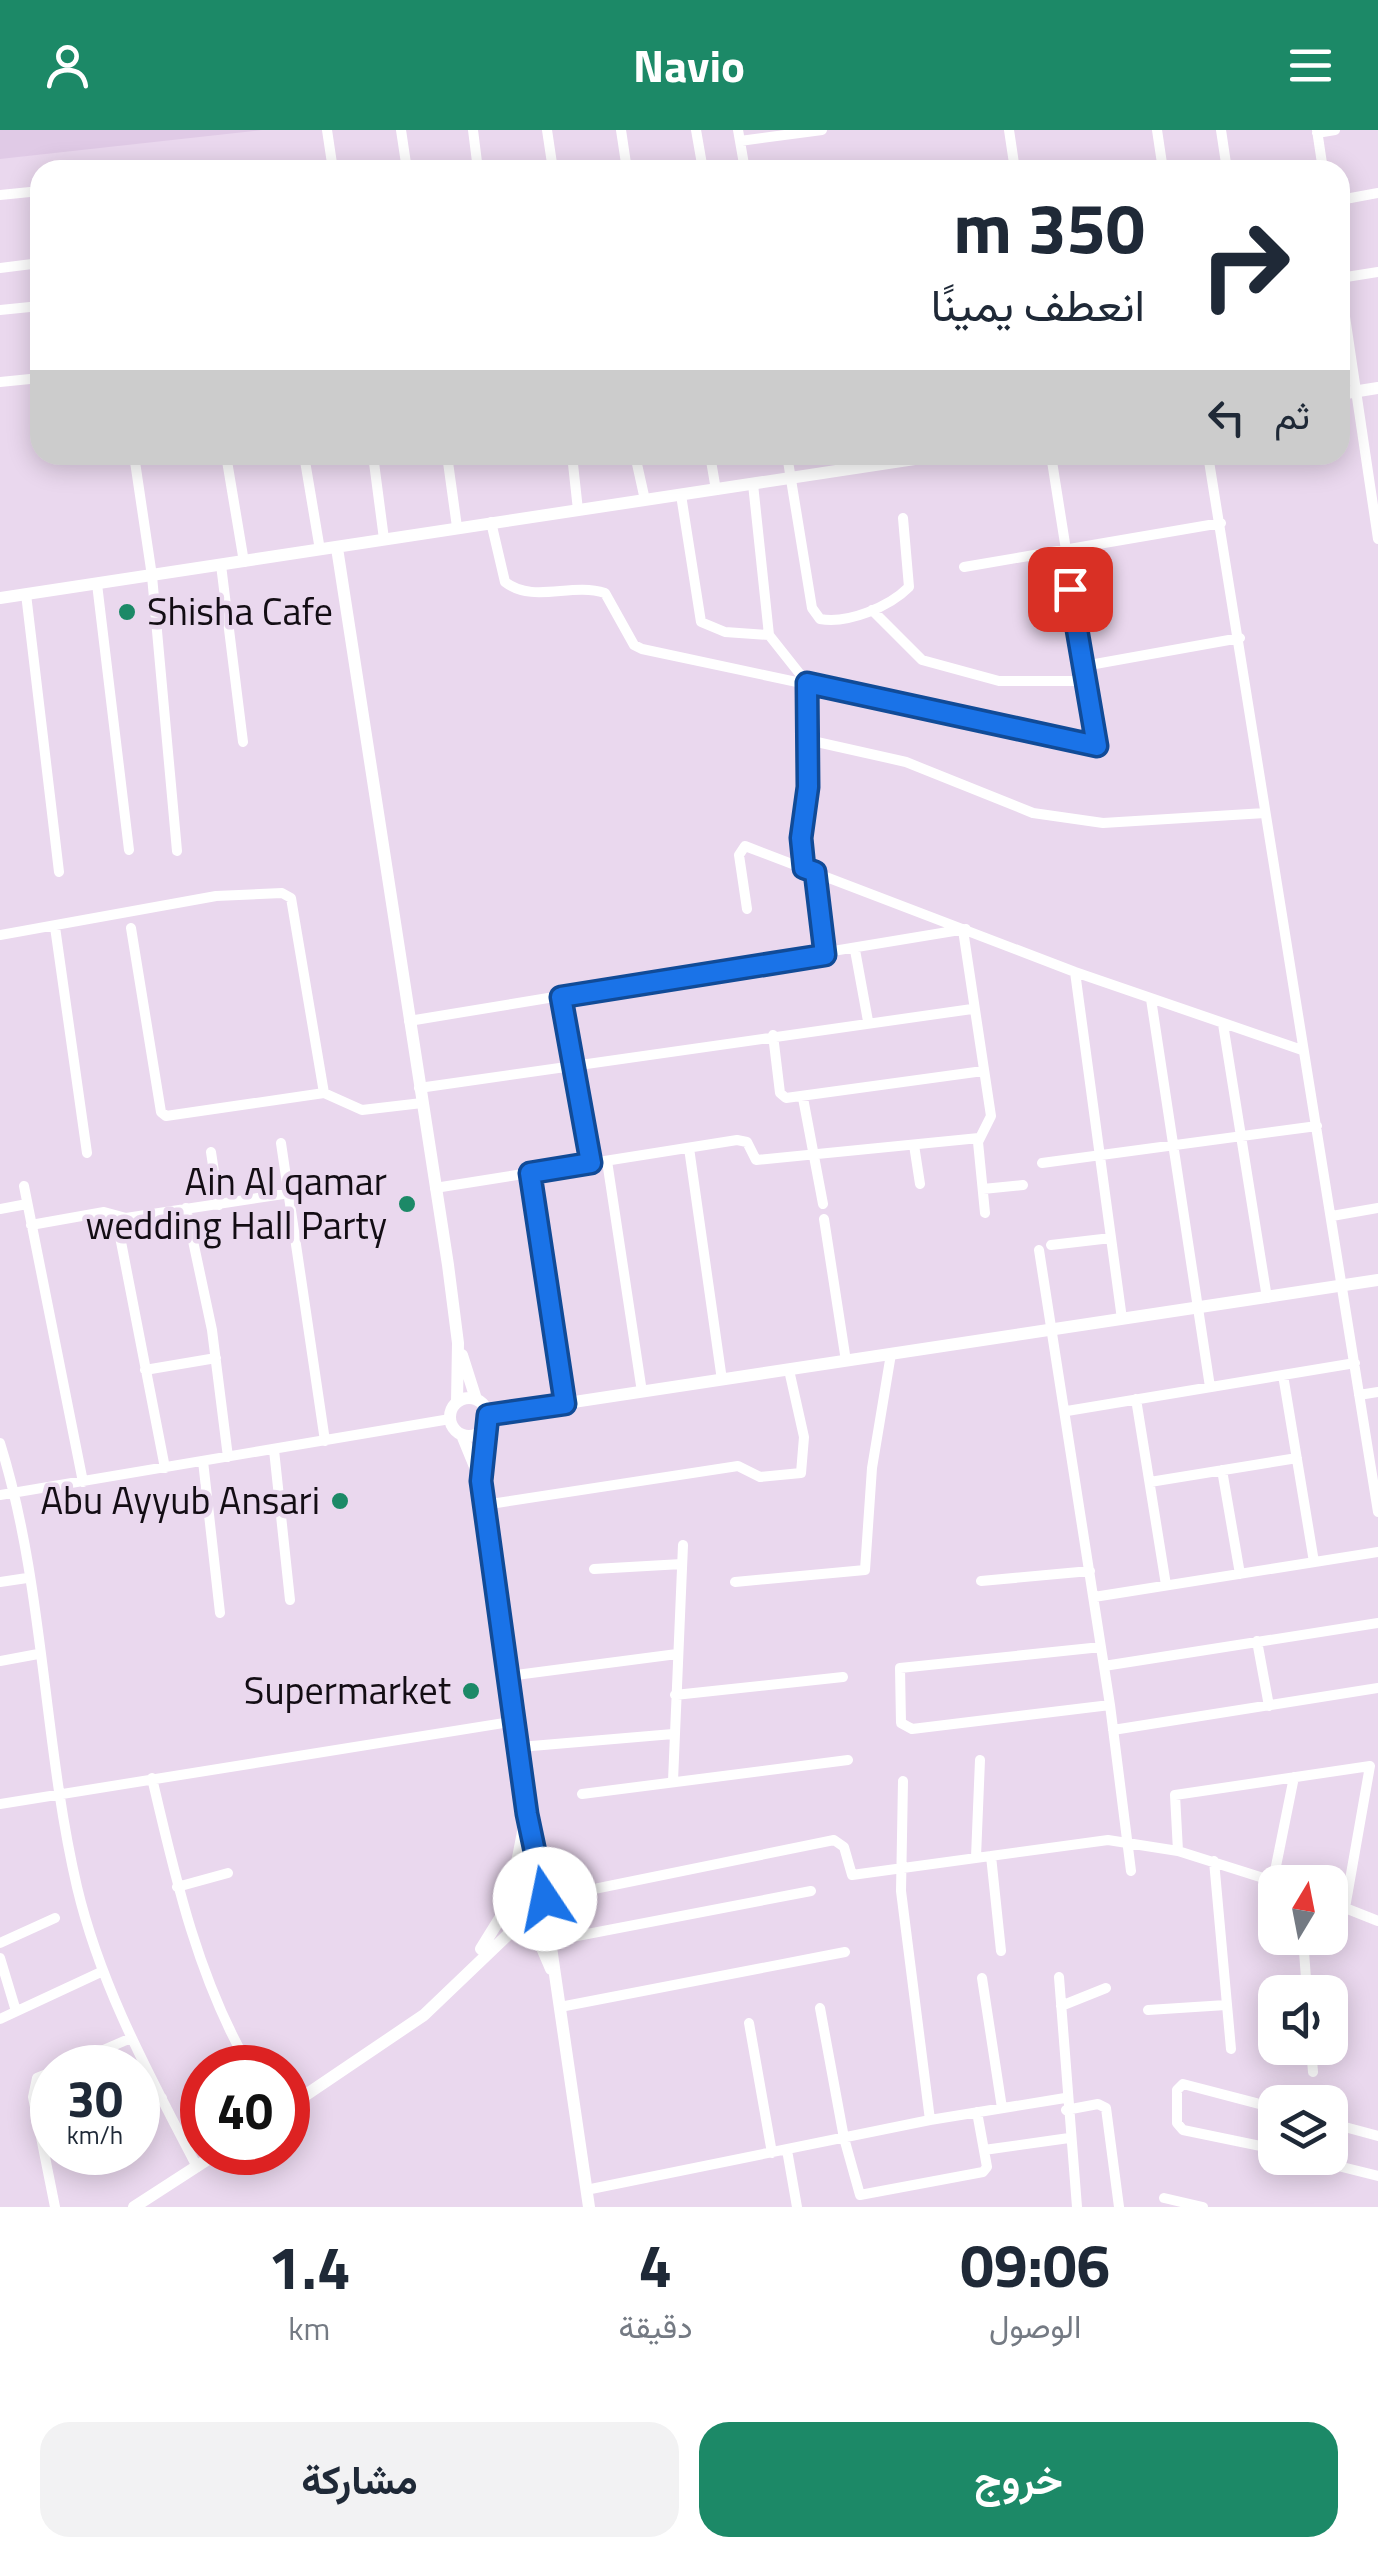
<!DOCTYPE html>
<html lang="ar">
<meta charset="utf-8">
<style>
body{margin:0;font-family:"Titillium Web",Vazirmatn,sans-serif;background:#f2f2f3;color:#1f2937;direction:rtl;height:100vh;display:flex;flex-direction:column;font-size:38px;white-space:nowrap}
*{box-sizing:border-box;margin:0}
p{font-size:32px;color:#747a83}
.icon{flex:none;width:55px;height:55px;fill:none;stroke:currentColor;stroke-width:2;stroke-linecap:round;stroke-linejoin:round}
.map{position:relative;height:2077px;overflow:hidden;direction:ltr}
.panel{display:flex;flex-direction:column;background:#fff;flex:1}
.panel>*{flex:none}
.guide{position:absolute;left:30px;top:30px;width:1320px;height:305px;border-radius:30px;box-shadow:0 5px 25px #0003;direction:rtl;background:#fff;color:#1f2937;overflow:hidden}
.needle{width:65px;rotate:10deg}
.tools{position:absolute;left:1258px;top:1735px;display:grid;gap:20px}
.tools a{display:grid;place-items:center;width:90px;height:90px;border-radius:20px;background:#fff;box-shadow:0 5px 25px #0003;font-size:50px}
.speed{position:absolute;left:30px;top:1915px;display:flex;gap:20px;font-size:50px;font-weight:700;text-align:center}
.speed>*{display:grid;place-content:center;width:130px;height:130px;border-radius:50%;background:#fff;box-shadow:0 5px 25px #0003;line-height:1}
.speed small{font-size:25px;font-weight:400}
.speed .limit{border:15px solid #d22;background:#fff;color:#111}
.pin{position:absolute;display:grid;place-items:center;width:85px;height:85px;color:#fff;margin:-42px;border-radius:20px;box-shadow:0 5px 15px #0006}
.me{position:absolute;width:110px;margin:-55px;rotate:349deg;stroke-linejoin:round;filter:drop-shadow(0 0 8px #0008)}
.turn{display:flex;align-items:center;gap:35px;height:210px;padding:0 40px;font-size:45px}
.turn .icon{width:130px;height:130px;stroke-width:2.5}
.turn b{display:block;font-size:70px;line-height:85px}
.then{display:flex;align-items:center;height:95px;padding:0 40px;background:#0003;gap:20px;font-size:38px}
.eta{display:flex;justify-content:space-evenly;align-items:center;height:170px;text-align:center}
.eta b{font-size:60px;font-weight:700;line-height:70px}
.cta{display:flex;gap:20px;margin-top:auto;padding:20px 40px}
.cta a{flex:1;height:115px;border-radius:30px;background:#1c8967;color:#fff;font-size:40px;font-weight:700;line-height:115px;text-align:center}
.cta a+a{background:#f2f2f3;color:#1f2937}
header{display:flex;justify-content:space-between;align-items:center;height:130px;padding:0 40px;background:#1c8967;color:#fff;font-size:45px;font-weight:700}
.map>svg:first-child{display:block}
.built{fill:#e0cae6}
.lines{fill:none;stroke-linecap:round;stroke-linejoin:round}
.minor{stroke:#fff;stroke-width:10}
.tertiary{stroke:#fff;stroke-width:12}
.route-casing{stroke:#114b97;stroke-width:25}
.route{stroke:#1a73e8;stroke-width:18}
.poi-dot{fill:#1c8967;stroke:#ead8ee;stroke-width:4}
.labels{text-anchor:middle;stroke-width:9;stroke-linejoin:round;paint-order:stroke}
.poi-label{font-size:38px;fill:#130d14;stroke:#ead8ee;text-anchor:end}
</style>
<header><svg class="icon" aria-label="menu" viewBox="0 0 24 24"><path d="M4 6h16M4 12h16M4 18h16"/></svg>Navio<svg class="icon" aria-label="person" viewBox="0 0 24 24"><circle cx="12" cy="8" r="4"/><path d="M4 21q1-7 8-7t8 7"/></svg></header>
<div class="map">
<svg width="1378" height="2077" viewBox="0 0 1378 2077">
<rect width="100%" height="100%" fill="#ead8ee"/>
<path class="built" d="M0,0H262L0,29Z"/>
<g class="lines">
<path class="minor" d="M327,0L333,40
M401,0L407,40
M473,0L478,40
M547,0L553,40
M621,0L627,40
M696,0L703,40
M738,0L745,40
M1009,0L1015,40
M1157,0L1163,40
M1221,0L1227,40
M1317,0L1323,40
M1317,3L1335,0
M740,11L822,0
M225,40L272,35
M0,65L40,61
M1340,70L1378,63
M0,138L40,133
M1340,148L1378,142
M1340,153L1378,409
M0,180L40,176
M0,252L40,248
M134,325L152,446L177,721
M226,325L244,432
M304,325L320,420
M373,325L384,409
M447,325L457,397
M572,325L578,380
M635,325L645,370
M710,325L716,360
M787,325L812,478L820,489C848,494 889,477 909,457L903,388
M1208,325L1378,1382
M753,354L769,505L807,553L808,657L801,708L805,738
M681,365L701,492L725,502L769,505
M491,392L505,452C534,474 571,452 605,463L634,515L642,519L1097,616L1051,325
M221,435L243,612
M964,437L1221,393
M97,454L129,720
M26,464L59,742
M872,480L922,530L999,551H1087
M1084,536L1240,508
M808,610L906,632L1033,683L1103,693L1265,683
M815,741L825,825
M747,779L739,725L745,716L1075,842L1302,920
M55,797L87,1023
M131,798L161,982L166,986L324,963L362,980L422,973
M963,800L991,986L978,1012L985,1083
M0,805L216,766L282,763L291,768L324,963
M855,820L868,891
M1075,842L1122,1189
M561,867L591,1033
M1151,869L1210,1257
M409,891L966,799
M1223,894L1267,1168
M773,905L780,963L786,968L983,941
M419,958L972,879
M803,968L823,1074
M281,1013L325,1311
M914,1015L920,1054
M689,1018L722,1250
M211,1022L219,1075
M607,1031L642,1262
M1042,1033L1317,996
M530,1043L565,1273
M24,1056L83,1352
M435,1058L737,1010L747,1012L756,1030L979,1008
M983,1059L1023,1055
M186,1078L212,1200L228,1327
M0,1079L27,1074
M116,1086L165,1338
M1332,1086L1378,1078
M824,1089L846,1231
M31,1095L104,1082L126,1088L290,1063
M1051,1115L1111,1108
M1039,1120L1110,1575L1131,1741
M145,1240L216,1228
M1283,1245L1314,1432
M1359,1265L1378,1262
M1136,1269L1166,1455
M1067,1281L1355,1233
M0,1313C44,1453 43,1612 77,1757C101,1858 150,1946 197,2037
M274,1320L290,1470
M203,1331L220,1483
M1222,1340L1240,1444
M1150,1352L1297,1328
M0,1365L450,1289
M484,1375L738,1336L760,1347L801,1343L804,1307L789,1240
M594,1439L682,1434
M981,1451L1090,1441
M0,1452L27,1448
M735,1452L865,1440L872,1338L891,1224
M1094,1467L1378,1422
M1257,1511L1269,1576
M1101,1517L900,1538L901,1593L912,1599L1110,1575
M0,1531L38,1524
M1104,1536L1378,1493
M508,1546L677,1524
M675,1565L843,1547
M1113,1600L1378,1558
M520,1617L673,1604
M152,1648C175,1747 198,1849 250,1938
M673,1651L683,1415
M903,1651L901,1761L930,1990
M582,1664L848,1630
M0,1674L516,1591
M1178,1721L1175,1665L1370,1636L1345,1778
M991,1726L1001,1821
M976,1727L980,1630
M1214,1731L1231,1919
M1273,1751L1294,1647
M177,1757L228,1743
M545,1769L834,1710L844,1717L852,1745L1108,1710L1178,1721L1276,1752
M1330,1772L1378,1791
M1303,1808L1307,1862
M551,1811L811,1761
M0,1813L55,1788
M0,1828L16,1881
M1059,1847L1077,2077
M982,1848L1002,1978
M1061,1876L1106,1858
M560,1877L845,1822
M820,1878L844,2008L860,2065L983,2042L987,2037L977,1982
M1148,1880L1226,1875
M0,1889L101,1842
M749,1893L772,2023
M1311,1918L1313,1942
M62,1938L131,1908
M52,1942L37,1948L33,1967L55,2077
M1275,1978L1183,1954L1177,1960V1993L1183,2000L1275,2019
M138,1979L162,1968
M1066,1980L1098,1974L1106,1978L1119,2077
M1330,1993L1378,2006
M787,2020L797,2077
M984,2020L1069,2008
M1330,2034L1378,2046
M586,2060L930,1990L1065,1968
M1164,2068L1203,2077"/>
<path class="tertiary" d="M1340,264L1378,258
M337,418L448,1135L458,1213L457,1272
M0,468L941,325
M462,1225L476,1269
M450 1287a19 19 0 1 1 38 0a19 19 0 1 1-38 0Z
M488,1285L1378,1150
M484,1299L481,1351L527,1684L546,1774
M462,1305L478,1344
M506 1780a20 20 0 1 1 40 0a20 20 0 1 1-40 0Z
M510,1768L526,1687
M546,1783L589,2077
M525,1800L542,1818L551,1839
M481,1819L507,1777
M288,1977L424,1885L516,1797
M134,2077L219,2022"/>
</g>
<g class="lines">
<defs>
<path id="route" d="M545,1769L527,1684L481,1351L488,1285L565,1274L530,1043L591,1033L561,867L825,825L815,742L804,738L801,708L808,657L807,553L1097,616L1070,459"/>
</defs>
<use href="#route" class="route-casing"/>
<use href="#route" class="route"/>
</g>
<g class="poi-dot">
<circle cx="127" cy="482" r="10"/>
<circle cx="407" cy="1074" r="10"/>
<circle cx="340" cy="1371" r="10"/>
<circle cx="471" cy="1561" r="10"/>
</g>
<g class="labels">
<g class="poi-label">
<text x="147" y="495" text-anchor="start">Shisha Cafe</text>
<text x="387" y="1065">Ain Al qamar<tspan x="387" dy="44">wedding Hall Party</tspan></text>
<text x="320" y="1384">Abu Ayyub Ansari</text>
<text x="451" y="1574">Supermarket</text>
</g>
</g>
</svg>
<div class="tools">
<a><svg class="needle" viewBox="-14 -14 28 28"><path d="M0-13l5 13h-10z" fill="#e53935"/><path d="M0 13l5-13h-10z" fill="#747a83"/></svg></a>
<a><svg class="icon" aria-label="sound" viewBox="0 0 24 24"><path d="M4 9h4l5-4v14l-5-4H4zM17 9q2 3 0 6"/></svg></a>
<a><svg class="icon" aria-label="layers" viewBox="0 0 24 24"><path d="M12 4l9 5-9 5-9-5zM3 14l9 5 9-5"/></svg></a>
</div>
<div class="speed"><div>30<small>km/h</small></div><div class="limit">40</div></div>
<div class="pin" style="left:1070px;top:459px;background:#d93025"><svg class="icon" aria-label="arrive" viewBox="0 0 24 24"><path d="M6 21V4h12l-3 4 3 4H6"/></svg></div>
<svg class="me" style="left:545px;top:1769px" viewBox="-20 -20 40 40"><circle r="19" fill="#fff"/><path d="M0-13L10 11 0 6-10 11z" fill="#1a73e8"/></svg>
<div class="guide">
<div class="turn"><svg class="icon" aria-label="right" viewBox="0 0 24 24"><path d="M7 20v-9h11M14 6l5 5-5 5"/></svg><div><b>350 m</b>انعطف يمينًا</div></div>
<div class="then">ثم<svg class="icon" aria-label="left" viewBox="0 0 24 24"><path d="M17 20v-9H6M10 6l-5 5 5 5"/></svg></div>
</div>
</div>
<section class="panel">
<div class="eta">
<div><b>09:06</b><p>الوصول</p></div>
<div><b>4</b><p>دقيقة</p></div>
<div><b>1.4</b><p>km</p></div>
</div>
<div class="cta"><a>خروج</a><a>مشاركة</a></div>
</section>
